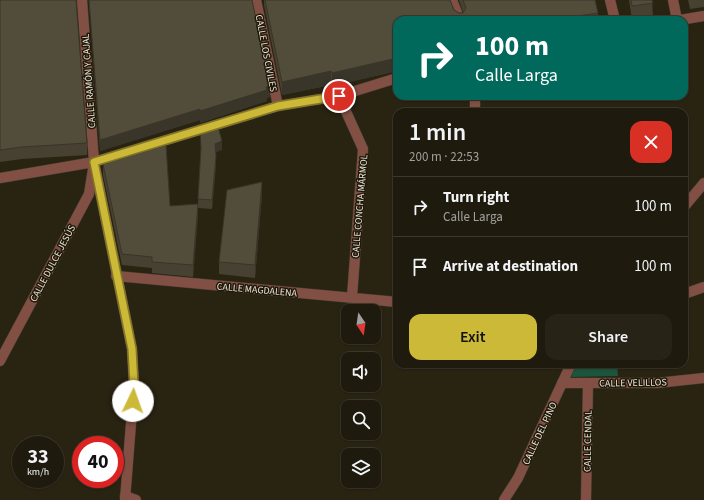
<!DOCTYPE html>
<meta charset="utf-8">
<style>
body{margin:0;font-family:"Source Sans 3",sans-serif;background:#272317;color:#f1f3f6;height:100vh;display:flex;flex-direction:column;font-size:15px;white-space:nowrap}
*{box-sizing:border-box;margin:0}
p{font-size:13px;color:#a1a19e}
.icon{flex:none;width:22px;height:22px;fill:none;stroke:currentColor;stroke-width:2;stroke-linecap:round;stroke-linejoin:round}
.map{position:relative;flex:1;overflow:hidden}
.panel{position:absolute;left:393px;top:108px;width:295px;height:260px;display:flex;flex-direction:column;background:#1f1a0e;border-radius:12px;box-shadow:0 1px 3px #0004,0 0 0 1px #3c382e}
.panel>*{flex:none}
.top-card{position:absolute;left:393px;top:16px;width:295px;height:84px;border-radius:12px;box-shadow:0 1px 3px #0004,0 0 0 1px #3c382e;background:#00695c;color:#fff;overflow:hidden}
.needle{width:26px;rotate:167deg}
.controls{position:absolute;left:341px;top:304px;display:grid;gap:8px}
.controls a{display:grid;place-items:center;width:40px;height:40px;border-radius:8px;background:#1f1a0e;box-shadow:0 1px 3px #0004,0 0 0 1px #3c382e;font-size:20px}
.speed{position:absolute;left:12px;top:436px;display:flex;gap:8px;font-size:20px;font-weight:700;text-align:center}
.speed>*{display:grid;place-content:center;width:52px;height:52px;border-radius:50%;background:#1f1a0e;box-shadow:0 1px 3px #0004,0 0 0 1px #3c382e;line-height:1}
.speed small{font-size:10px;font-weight:400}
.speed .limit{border:6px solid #d22;background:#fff;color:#111}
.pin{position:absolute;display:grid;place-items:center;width:34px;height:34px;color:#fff;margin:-17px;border:2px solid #fff;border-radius:50%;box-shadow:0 1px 4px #0007}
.me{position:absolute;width:44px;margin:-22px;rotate:3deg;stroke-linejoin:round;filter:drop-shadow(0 0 3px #0008)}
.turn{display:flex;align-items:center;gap:14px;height:84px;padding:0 16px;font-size:18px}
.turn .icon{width:52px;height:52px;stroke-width:2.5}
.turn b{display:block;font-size:28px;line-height:34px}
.round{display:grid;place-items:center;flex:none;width:42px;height:42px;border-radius:12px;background:#272317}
.headline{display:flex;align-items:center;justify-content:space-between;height:68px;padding:0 16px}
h1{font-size:24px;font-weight:600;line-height:30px}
.cta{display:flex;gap:8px;margin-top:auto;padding:8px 16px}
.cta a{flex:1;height:46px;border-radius:12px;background:#ccb938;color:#111;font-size:16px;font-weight:600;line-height:46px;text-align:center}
.cta a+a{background:#272317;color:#f1f3f6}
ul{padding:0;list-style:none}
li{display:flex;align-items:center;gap:12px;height:60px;padding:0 16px;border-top:1px solid #3c382e}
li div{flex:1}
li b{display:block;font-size:15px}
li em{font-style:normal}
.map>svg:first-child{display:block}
.green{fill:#1c553d}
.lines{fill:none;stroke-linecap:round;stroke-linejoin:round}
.pedestrian-casing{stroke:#443e2e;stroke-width:11}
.minor-casing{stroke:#443e2e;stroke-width:11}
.tertiary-casing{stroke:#443e2e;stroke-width:11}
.pedestrian{stroke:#814f44;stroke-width:10}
.minor{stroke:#814f44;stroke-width:10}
.tertiary{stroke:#814f44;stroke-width:10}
.wall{fill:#474132}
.shaded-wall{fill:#393529}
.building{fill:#524c3a;stroke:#393529}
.route-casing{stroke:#857824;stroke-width:10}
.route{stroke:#ccb938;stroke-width:7}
.labels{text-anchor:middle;stroke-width:3;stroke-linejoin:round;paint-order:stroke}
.street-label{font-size:10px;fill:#e8e4d9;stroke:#1f1909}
</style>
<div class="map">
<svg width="704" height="500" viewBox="0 0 704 500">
<rect width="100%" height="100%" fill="#292312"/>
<path class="green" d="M577,364H617L618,376L571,377Z"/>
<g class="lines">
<defs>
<path id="pedestrian" d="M452,0L460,20
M610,0L615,20
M673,0L677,20
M475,96V112"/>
<path id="minor" d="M256,0L278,106
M339,96L363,149L352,297
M116,276L397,302
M684,294L704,287
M562,383H657L704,378
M125,496L136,500
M586,500L588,383"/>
<path id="tertiary" d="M82,0L94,162L132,349L134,385L125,500
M680,20L704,16
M0,178L94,162L278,106L339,96L397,78
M684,207L704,183
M0,361L89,194L93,169
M504,500L518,478L571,364"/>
</defs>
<use href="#pedestrian" class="pedestrian-casing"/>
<use href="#minor" class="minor-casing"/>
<use href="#tertiary" class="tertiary-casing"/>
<use href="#pedestrian" class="pedestrian"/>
<use href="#minor" class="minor"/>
<use href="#tertiary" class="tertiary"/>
</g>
<path class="wall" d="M0,0L87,143V155L22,159L0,162Z
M89,0H252L270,97L267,98V101L200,123V120L100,151Z
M264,0H450L454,10L459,13L463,12L459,0H595L598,13V20H397V71L332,86L331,85L282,95L264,5Z
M629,0H652L653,16L632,20Z
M688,0H704V7L690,9Z
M222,150L216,152V165L212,209L198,208V215L193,277L152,273V268L122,265L103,175V164L170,206L198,204L201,151Z
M262,195L255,278L219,274V262Z"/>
<path class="shaded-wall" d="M397,58V71L332,86V73Z
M331,71V85L282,95V82Z
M270,86V97L267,98V101L200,123V111L266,87Z
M200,109V120L100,151V140Z
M222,141V150L215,152V144Z
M216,156V165L212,209V200Z
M262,182V195L255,278V265Z
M198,204V215L193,277V265Z"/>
<path class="building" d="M0,0H76L87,143L22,147L0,150Z
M89,0H252L270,86L266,87L267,90L200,111V109L100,140Z
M265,0H450L454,10L459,13H463L466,8L463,0H595L598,13L550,20H397V58L332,73L331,71L282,82Z
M631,0H652L653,3L632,6Z
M217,123L222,141L215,144L216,156L212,200L198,199L201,148L200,128Z
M166,145L170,206L198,204L193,265L152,262V257L122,254L103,164Z
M262,182L255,265L219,262L227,190Z"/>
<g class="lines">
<defs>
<path id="route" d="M133,401L134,385L132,349L94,162L278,106L339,96"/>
</defs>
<use href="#route" class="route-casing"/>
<use href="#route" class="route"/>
</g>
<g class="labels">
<g class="street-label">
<text transform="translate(267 53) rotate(79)" y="4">CALLE LOS CIVILES</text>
<text transform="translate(88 81) rotate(-94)" y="4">CALLE RAMÓN Y CAJAL</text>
<text transform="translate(359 206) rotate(-85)" y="4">CALLE CONCHA MÁRMOL</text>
<text transform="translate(52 263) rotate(-62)" y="4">CALLE DULCE JESÚS</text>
<text transform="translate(257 289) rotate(5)" y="4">CALLE MAGDALENA</text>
<text transform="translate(633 382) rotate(-1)" y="4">CALLE VELILLOS</text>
<text transform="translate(539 433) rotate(-65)" y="4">CALLE DEL PINO</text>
<text transform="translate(587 441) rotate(-89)" y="4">CALLE CENDAL</text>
</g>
</g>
</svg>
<div class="controls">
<a><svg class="needle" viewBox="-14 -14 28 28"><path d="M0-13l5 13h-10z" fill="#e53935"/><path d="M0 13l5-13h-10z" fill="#a1a19e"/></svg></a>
<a><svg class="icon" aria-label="sound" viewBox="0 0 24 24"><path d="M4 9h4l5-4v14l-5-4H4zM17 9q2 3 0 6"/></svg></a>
<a><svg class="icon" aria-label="search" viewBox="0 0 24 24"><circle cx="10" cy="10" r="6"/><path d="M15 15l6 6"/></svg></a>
<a><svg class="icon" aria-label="layers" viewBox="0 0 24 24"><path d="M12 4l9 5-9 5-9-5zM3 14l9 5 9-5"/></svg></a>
</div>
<div class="speed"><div>33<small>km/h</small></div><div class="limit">40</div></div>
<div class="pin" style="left:339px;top:96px;background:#d93025"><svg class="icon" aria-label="arrive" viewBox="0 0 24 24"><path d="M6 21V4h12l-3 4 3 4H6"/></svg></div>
<svg class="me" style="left:133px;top:401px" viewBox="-20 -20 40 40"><circle r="19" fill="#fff"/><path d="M0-13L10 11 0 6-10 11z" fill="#ccb938"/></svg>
<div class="top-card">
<div class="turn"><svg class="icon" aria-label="right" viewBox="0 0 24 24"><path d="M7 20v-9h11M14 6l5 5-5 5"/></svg><div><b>100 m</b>Calle Larga</div></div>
</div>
<section class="panel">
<div class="headline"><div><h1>1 min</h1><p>200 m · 22:53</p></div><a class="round" style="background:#d93025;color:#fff"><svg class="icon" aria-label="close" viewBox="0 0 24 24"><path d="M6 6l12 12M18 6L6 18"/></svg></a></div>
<ul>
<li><svg class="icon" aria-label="right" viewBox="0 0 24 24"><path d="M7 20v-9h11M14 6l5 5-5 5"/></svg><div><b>Turn right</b><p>Calle Larga</p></div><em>100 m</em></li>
<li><svg class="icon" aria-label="arrive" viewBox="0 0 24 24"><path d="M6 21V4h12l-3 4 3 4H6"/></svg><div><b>Arrive at destination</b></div><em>100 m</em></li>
</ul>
<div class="cta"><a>Exit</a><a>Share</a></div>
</section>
</div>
